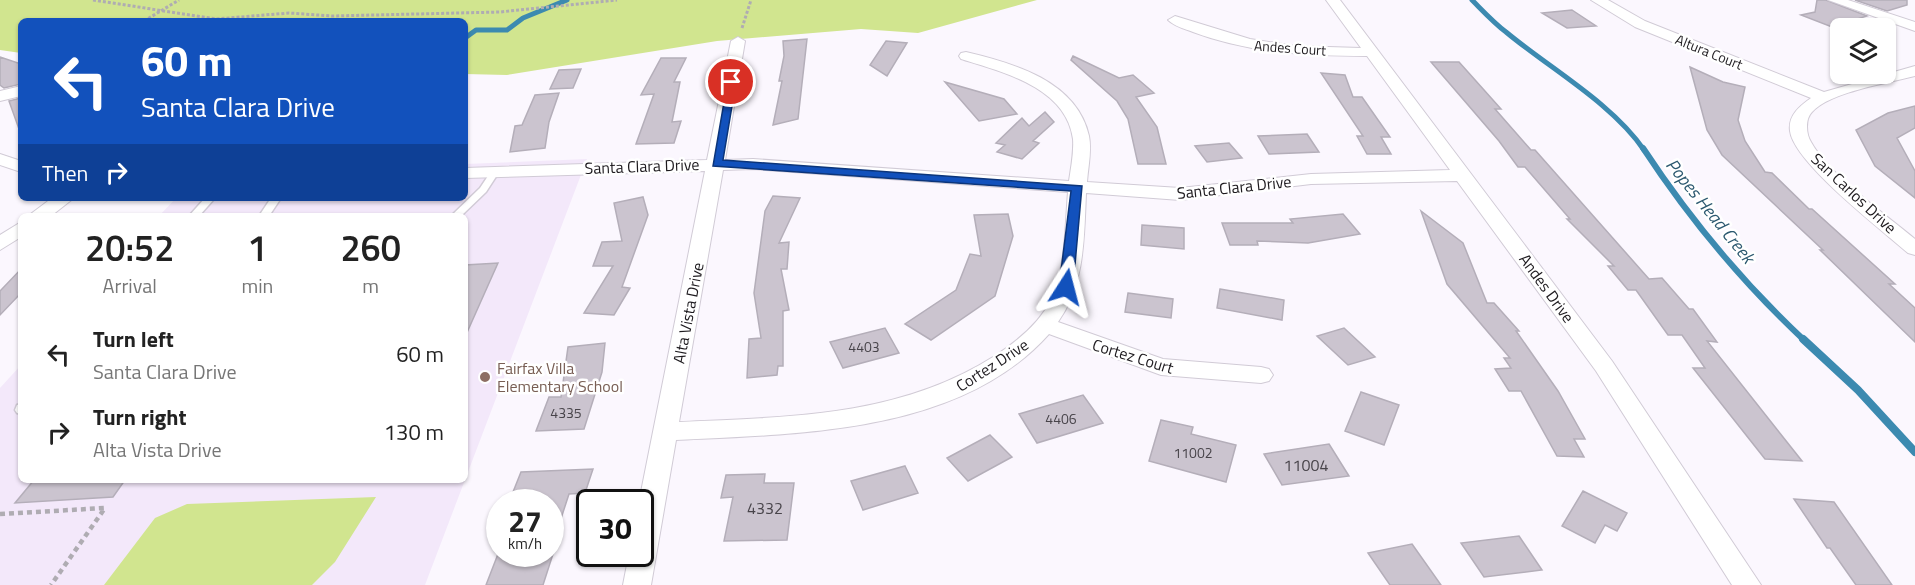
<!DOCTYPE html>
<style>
body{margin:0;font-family:"Titillium Web",sans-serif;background:#f2f2f2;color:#222;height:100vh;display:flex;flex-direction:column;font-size:22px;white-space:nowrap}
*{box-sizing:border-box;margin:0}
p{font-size:20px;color:#767676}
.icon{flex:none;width:33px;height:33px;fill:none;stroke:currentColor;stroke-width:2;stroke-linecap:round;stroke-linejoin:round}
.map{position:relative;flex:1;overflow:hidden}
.side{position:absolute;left:18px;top:213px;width:450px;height:270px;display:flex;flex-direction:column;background:#fff;border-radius:9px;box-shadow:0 2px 4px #0004}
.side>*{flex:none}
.top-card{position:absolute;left:18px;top:18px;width:450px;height:183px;border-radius:9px;box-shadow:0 2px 4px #0004;background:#1251bc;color:#fff;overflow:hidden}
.tools{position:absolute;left:1830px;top:18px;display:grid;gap:12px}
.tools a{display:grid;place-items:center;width:66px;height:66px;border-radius:9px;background:#fff;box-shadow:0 2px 4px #0004;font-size:30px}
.speed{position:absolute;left:486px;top:489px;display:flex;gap:12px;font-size:30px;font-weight:700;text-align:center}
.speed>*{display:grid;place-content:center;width:78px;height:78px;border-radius:50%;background:#fff;box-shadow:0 2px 4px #0004;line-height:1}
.speed small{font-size:15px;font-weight:400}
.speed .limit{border:3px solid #111;border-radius:9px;background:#fff;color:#111}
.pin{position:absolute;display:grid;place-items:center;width:51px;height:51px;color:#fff;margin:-26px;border:3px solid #fff;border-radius:50%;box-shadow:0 2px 6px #0007}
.me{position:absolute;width:66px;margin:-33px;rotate:9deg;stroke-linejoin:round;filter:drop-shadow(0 0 4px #0008)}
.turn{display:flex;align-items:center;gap:21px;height:126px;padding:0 24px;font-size:27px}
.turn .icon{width:78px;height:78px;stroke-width:2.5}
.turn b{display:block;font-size:42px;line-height:51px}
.then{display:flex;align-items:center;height:57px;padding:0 24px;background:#0003;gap:12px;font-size:22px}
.eta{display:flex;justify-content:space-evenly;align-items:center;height:102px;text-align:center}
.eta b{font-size:36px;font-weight:600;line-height:42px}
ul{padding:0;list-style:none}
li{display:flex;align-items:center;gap:18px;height:78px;padding:0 24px}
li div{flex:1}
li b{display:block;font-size:22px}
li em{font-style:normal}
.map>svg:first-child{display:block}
.built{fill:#f3e8fa}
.green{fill:#d1e58f}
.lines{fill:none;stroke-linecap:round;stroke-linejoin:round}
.stream-far2{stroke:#3c8ab0;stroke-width:5}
.stream-far1{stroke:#3c8ab0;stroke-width:6}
.stream{stroke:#3c8ab0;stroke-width:8}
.building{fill:#cbc4cf;stroke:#b4aeb9;stroke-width:1.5}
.service-casing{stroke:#d1cbd6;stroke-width:3}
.minor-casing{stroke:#d1cbd6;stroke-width:2}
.path-far1{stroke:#afacb2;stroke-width:3;stroke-dasharray:3 2;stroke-linecap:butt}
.path{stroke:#afacb2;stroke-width:4.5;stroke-dasharray:5 4;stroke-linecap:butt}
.service{fill:#fff;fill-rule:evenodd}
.minor{fill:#fff;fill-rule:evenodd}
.route{fill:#1251bc;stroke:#0c357a;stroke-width:1.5}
.education-dot{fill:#8d6e63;stroke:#fff;stroke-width:2}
.labels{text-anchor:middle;stroke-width:5;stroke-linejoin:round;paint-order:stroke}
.far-street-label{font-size:14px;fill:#1d1a1e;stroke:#fff}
.number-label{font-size:14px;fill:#48444a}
.street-label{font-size:16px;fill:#1d1a1e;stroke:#fff}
.education-label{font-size:16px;fill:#785e54;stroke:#fff;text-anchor:start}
.near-number-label{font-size:16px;fill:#48444a}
.water-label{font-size:18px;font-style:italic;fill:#2b586f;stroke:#fff}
</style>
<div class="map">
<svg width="1915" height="585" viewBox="0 0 1915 585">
<rect width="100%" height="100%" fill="#fbf7fe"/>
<path class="built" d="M587,159L425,585H0V388L21,365V480H465V216H159L176,198H465V164Z"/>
<path class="green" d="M0,0H1037L918,33L861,29L717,41L507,75L465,74V21H21V53L0,50Z
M376,497L335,562L312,585H104L155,518L187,504Z"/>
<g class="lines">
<path class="stream-far2" d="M1472,0C1483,11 1494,23 1506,32C1549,68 1612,103 1644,150
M465,38L476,30H507L523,18L567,0"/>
<path class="stream-far1" d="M1643,148C1689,218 1744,284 1805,341"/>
<path class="stream" d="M1803,339L1858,390L1915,452"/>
</g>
<path class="building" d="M1817,0H1826L1867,16L1832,27L1801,15L1815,12Z
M1855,0H1907V5L1887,11Z
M1572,10L1596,26L1567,28L1542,13Z
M807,39L798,119L773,125L782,81H779L784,56L783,41Z
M886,41L907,43L887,76L870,65Z
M1073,56L1119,78L1133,75L1154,93L1136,97L1157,127L1166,164H1138L1128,119L1117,101L1071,60Z
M0,57L21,64V84L4,88L0,85Z
M661,58H686L674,82H680L672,122L681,121L674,143L636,144L654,94L641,95Z
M1431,62H1459L1501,109H1495L1531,150H1535L1649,279L1662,278L1689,309H1693L1717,342L1707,341L1802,461L1765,459L1693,368H1705L1682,335H1668L1636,290H1628L1608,266H1614L1567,219H1570L1525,167H1518L1499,141Z
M1690,67L1723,82L1745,87L1738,120L1745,141L1765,172L1772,173L1809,209H1812L1895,284H1889L1915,308V342L1820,250H1823L1722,155L1707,130Z
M581,69L573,88L550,89L559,70Z
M1321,73L1345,75L1353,97H1362L1390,137H1381L1391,154H1367L1357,136H1363Z
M945,82L1004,99L1017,114L979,121Z
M559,93L549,122L545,148L510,152L515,126L522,125L535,95Z
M21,98V128L19,129L9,101Z
M1915,106V128L1897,138L1915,171V198L1875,166L1856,130L1888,113Z
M1045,112L1054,122L1033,141L1039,143L1022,159L997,152L1005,145L996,143L1022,118L1029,126Z
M1307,134L1319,152L1269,154L1258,136Z
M1229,143L1242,158L1207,162L1195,146Z
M773,196L800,198L779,243L789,242L787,269H781L789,310L783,311V366H778L777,375L747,378L749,339L761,338L754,293L765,211Z
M643,197L648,215L622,287L630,288L614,315L584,313L613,266H593L602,242L622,241L614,203Z
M1421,211L1463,243L1487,303H1494L1519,331H1516L1558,391L1585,439H1574L1584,457L1557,456L1521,391H1509L1495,369L1511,368L1504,358H1510L1447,284Z
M1008,214L1013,236L995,296L931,340L905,324L956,290L970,254L981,256L974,215Z
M1343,214L1360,234L1308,243L1257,241L1258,245H1230L1222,223H1293L1290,219Z
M1142,225L1184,228V249L1141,245Z
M498,263L465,337V265Z
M21,269V293L0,315V291Z
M1220,289L1284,300L1282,320L1217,308Z
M1128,293L1173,299L1171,318L1125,312Z
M885,328L899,353L843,368L830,342Z
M1344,328L1375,357L1348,365L1317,336Z
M605,343L602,372L584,429L536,431L549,397H561L568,347Z
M1361,392L1399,405L1384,445L1345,431Z
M1083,395L1103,423L1037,443L1019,414Z
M1161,420L1193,427L1191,434L1236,445L1226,482L1149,461Z
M990,435L1012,457L968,481L947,458Z
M1329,444L1349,476L1282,485L1264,454Z
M905,466L918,493L863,510L851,481Z
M593,469L585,493L569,494L554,540H550V502H509L521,472Z
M765,474L764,483H794L787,540L724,541L733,497L721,498L726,475Z
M34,480H125L113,497L15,503Z
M1583,491L1627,513L1617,531L1605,525L1595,543L1562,526Z
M1794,499L1834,502L1892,585H1856L1830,548H1827Z
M1519,536L1542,570L1484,577L1461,543Z
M1412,544L1441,585H1390L1368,553Z
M498,554H553L543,585H486Z"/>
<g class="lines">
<defs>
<path id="service" d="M495,169L499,172L486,192L461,216H451L480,188L492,170Z
M205,198H215L199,216H189Z
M271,198H281L269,216H259Z
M21,404V414L17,413L15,410L17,405Z"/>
<path id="minor" d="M1326,0H1340L1612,361L1761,585H1732L1596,371L1457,181L1311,184L1180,200L1086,193C1084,238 1085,284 1058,322L1163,359L1261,367L1269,369L1273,375L1269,381L1261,383L1161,375L1049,334C960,434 799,434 676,440L651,585H623L629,554H640L639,502L705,171L465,178V168L707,160L731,41L738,37L745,41L725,160L753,159L1069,181C1071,167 1074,153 1073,139C1066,87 1002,72 961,59L959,56L961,53L966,52C1013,63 1077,81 1089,136C1092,151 1088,167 1087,182L1180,188L1311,174L1450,170L1367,56C1308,56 1249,53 1193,32C1185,29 1174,26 1168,20L1175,16L1250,39L1295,46L1361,48ZM753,169L1068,192C1065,227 1066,267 1051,300C1039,324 1015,343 993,357C898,417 788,417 679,422L723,170Z
M1591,0H1608L1645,21L1824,92L1915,66V76C1888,83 1830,92 1812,112C1805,119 1806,134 1811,142C1829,175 1885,214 1915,239V255L1908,253C1882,230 1794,163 1790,131C1788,115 1800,106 1811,98L1635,27Z
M1828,0H1848L1915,22V31Z
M21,86V96L0,101V91Z
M0,154L21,161V172L0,165Z
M52,198H74L51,216H28Z
M21,222V237L0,250V235Z"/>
</defs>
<use href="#service" class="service-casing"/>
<use href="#minor" class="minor-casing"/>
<path class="path-far1" d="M93,0L216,19L289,13L332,16L500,12L617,0
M144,21L179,0
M742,28L751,0"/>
<path class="path" d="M0,514L105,508L51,585"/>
<use href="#service" class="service"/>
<use href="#minor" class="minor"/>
</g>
<path class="route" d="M728,79L736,82L723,160L1082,186L1073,287L1066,291L1059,287L1071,191L713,166Z"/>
<circle class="education-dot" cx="485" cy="377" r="6"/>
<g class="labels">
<g class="far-street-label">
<text transform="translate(1290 48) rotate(4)" y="5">Andes Court</text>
<text transform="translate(1709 52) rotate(22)" y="5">Altura Court</text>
</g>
<g class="number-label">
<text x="864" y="352">4403</text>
<text x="566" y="418">4335</text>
<text x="1061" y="424">4406</text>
<text x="1193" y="458">11002</text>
</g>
<g class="street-label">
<text transform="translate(642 166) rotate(-2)" y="6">Santa Clara Drive</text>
<text transform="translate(1234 187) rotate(-6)" y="6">Santa Clara Drive</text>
<text transform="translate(1854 193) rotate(43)" y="6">San Carlos Drive</text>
<text transform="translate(1547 288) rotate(54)" y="6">Andes Drive</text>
<text transform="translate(688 313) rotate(-79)" y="6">Alta Vista Drive</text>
<text transform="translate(1133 356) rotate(17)" y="6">Cortez Court</text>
<text transform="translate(992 365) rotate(-33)" y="6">Cortez Drive</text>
</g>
<g class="education-label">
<text x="497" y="374">Fairfax Villa<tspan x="497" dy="18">Elementary School</tspan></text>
</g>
<g class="near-number-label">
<text x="1306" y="471">11004</text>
<text x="765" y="514">4332</text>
</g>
<g class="water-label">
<text transform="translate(1710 211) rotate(51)" y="6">Popes Head Creek</text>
</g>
</g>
</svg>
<div class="tools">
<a><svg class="icon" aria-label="layers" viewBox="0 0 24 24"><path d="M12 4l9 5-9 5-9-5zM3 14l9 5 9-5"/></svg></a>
</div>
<div class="speed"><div>27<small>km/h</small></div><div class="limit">30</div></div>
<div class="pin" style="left:731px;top:82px;background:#d93025"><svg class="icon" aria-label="arrive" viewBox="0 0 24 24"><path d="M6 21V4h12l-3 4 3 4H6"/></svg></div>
<svg class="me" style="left:1066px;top:287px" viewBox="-20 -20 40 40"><path d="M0-17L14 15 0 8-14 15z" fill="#1251bc" stroke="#fff" stroke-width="4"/></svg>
<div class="top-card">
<div class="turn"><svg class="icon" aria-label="left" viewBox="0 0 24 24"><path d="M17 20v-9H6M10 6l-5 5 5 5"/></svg><div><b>60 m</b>Santa Clara Drive</div></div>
<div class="then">Then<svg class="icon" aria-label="right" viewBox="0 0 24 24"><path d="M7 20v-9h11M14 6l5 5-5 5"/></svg></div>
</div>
<section class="side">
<div class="eta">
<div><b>20:52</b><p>Arrival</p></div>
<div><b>1</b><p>min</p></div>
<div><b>260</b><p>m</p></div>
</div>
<ul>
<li><svg class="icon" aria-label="left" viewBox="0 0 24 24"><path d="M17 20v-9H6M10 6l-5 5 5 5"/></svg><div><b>Turn left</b><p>Santa Clara Drive</p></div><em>60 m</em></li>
<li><svg class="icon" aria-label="right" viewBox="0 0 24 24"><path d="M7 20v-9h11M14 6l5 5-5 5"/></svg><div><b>Turn right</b><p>Alta Vista Drive</p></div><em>130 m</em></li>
</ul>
</section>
</div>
